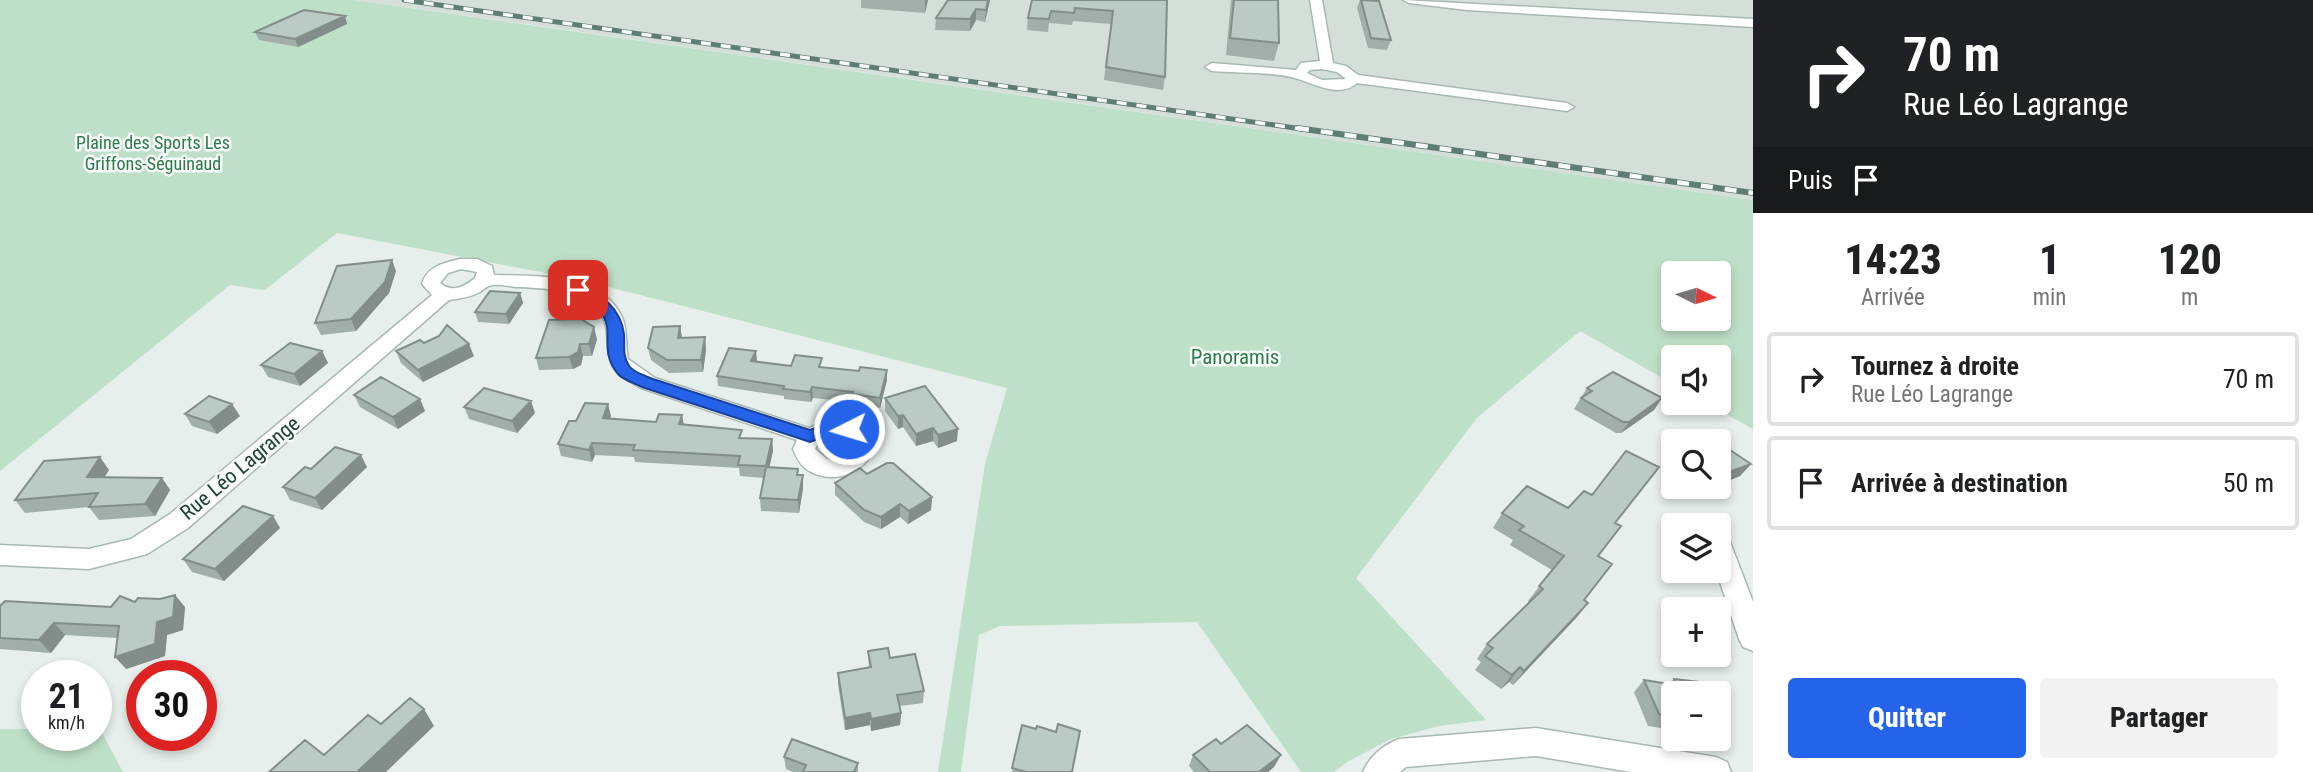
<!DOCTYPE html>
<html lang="fr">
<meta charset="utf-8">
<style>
body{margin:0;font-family:"Roboto Condensed",sans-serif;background:#f2f2f2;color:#202124;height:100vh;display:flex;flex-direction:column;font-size:26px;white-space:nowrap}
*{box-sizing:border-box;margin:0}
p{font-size:23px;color:#757577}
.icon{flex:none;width:38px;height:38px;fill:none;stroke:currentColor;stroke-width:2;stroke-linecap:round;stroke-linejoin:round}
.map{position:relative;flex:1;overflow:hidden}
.panel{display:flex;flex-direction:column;background:#fff;width:560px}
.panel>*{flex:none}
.guide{background:#202124;color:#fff;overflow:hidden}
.needle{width:46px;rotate:95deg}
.tools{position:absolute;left:1661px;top:261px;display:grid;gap:14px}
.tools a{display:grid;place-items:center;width:70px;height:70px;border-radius:7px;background:#fff;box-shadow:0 4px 10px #0003;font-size:35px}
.speed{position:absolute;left:21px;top:660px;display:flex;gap:14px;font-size:35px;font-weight:700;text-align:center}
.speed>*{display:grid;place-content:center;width:91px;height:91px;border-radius:50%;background:#fff;box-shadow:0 4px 10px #0003;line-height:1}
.speed small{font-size:18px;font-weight:400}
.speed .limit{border:10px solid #d22;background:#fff;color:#111}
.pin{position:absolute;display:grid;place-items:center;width:60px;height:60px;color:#fff;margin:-30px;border-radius:14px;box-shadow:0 4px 10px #0006}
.me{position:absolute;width:77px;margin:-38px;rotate:265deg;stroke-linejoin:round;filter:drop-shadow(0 0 5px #0008)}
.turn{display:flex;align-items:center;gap:24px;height:147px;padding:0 35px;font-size:32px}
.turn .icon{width:91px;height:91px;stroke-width:2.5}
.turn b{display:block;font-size:49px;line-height:60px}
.then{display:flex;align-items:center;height:66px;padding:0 35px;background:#0003;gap:14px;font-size:26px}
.eta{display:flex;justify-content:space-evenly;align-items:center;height:119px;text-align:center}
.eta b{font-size:42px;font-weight:800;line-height:49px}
.button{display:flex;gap:14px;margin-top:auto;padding:14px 35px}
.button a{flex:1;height:80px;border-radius:7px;background:#2563eb;color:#fff;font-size:28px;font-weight:800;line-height:80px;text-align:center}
.button a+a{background:#f2f2f2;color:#202124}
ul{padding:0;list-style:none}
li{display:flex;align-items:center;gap:21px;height:94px;margin:0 14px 10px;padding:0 21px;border:4px solid #e0e0e0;border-radius:7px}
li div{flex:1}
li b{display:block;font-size:26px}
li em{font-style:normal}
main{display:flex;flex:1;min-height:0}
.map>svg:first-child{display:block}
.built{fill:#d4dfda}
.green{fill:#bfe0c8;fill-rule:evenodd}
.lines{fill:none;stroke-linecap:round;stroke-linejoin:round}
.minor-casing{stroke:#a8b8b2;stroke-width:3}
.minor{fill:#fff;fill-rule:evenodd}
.rail-far1-casing{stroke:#5f7d75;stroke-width:5}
.rail-casing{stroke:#5f7d75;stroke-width:6}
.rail-far1{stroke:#f7fbf9;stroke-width:3.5;stroke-dasharray:10;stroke-linecap:butt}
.rail{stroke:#f7fbf9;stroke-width:4.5;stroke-dasharray:12;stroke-linecap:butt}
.wall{fill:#a1aea9}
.shaded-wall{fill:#838d89}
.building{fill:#bbcac4;stroke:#838d89;stroke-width:2}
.route{fill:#2563eb;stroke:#184099;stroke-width:2}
.labels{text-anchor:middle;stroke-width:5;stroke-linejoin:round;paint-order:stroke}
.far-park-label{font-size:18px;fill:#2d7a4b;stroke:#f7fbf9}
.park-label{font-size:21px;fill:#2d7a4b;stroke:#f7fbf9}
.street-label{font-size:21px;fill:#24423a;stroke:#f7fbf9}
</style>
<main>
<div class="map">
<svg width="1753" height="772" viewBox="0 0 1753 772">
<rect width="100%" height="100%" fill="#e6efeb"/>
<path class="built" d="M354,0H1753V200L547,27Z"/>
<path class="green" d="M0,0H354L1753,200V429L1706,403L1718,402V357H1673V384L1580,331L1477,418L1356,578L1486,720L1439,726L1391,739L1347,762L1334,772H1301L1197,622L1000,626L979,635L961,772H938L985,464L1007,388L577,279L337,233L265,290L230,285L0,471ZM1673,273H1718V318H1673Z
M0,729H37V735H96V731H101L123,772H0Z"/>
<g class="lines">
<defs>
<path id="minor" d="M1310,0H1322L1333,63L1346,66L1358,75L1567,103L1574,107L1567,111L1357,83C1339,99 1313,83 1295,78C1277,72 1233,73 1212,71L1205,67L1212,63L1296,70L1301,63L1320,61ZM1322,69L1337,72L1346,79L1322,80L1307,73L1310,70Z
M1403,0L1753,19V27L1467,10L1409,3Z
M460,259H477L492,266L494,275C534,276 602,273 622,317C628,331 625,345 628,359L655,378L809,428L833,419L864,428L874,444C869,475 829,487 805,468C799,463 796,456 793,449L797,440L641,388C609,370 610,368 607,333C603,290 549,288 516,287C508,286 495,283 489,286C485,287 483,290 480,292C470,297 459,299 449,300L188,528L147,554L89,569L0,565V545L89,549L131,539L170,514L432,295L422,284C427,266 444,263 460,259ZM461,269L477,272L475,278C464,287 452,293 440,283L448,273ZM834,435L848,439L852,444L850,453L840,459H827L815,449L819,441Z
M1718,533L1727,535L1730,542L1753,602V651L1743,647L1739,639L1716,570H1718Z
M1536,728L1716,757L1727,762L1731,772H1631L1536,756L1406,767L1400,772H1363C1369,757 1383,745 1399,739Z"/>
</defs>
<use href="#minor" class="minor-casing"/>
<use href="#minor" class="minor"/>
<defs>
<path id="rail-far1" d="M404,0L1309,130"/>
<path id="rail" d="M1297,128L1753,193"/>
</defs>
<use href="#rail-far1" class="rail-far1-casing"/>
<use href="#rail" class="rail-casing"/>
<use href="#rail-far1" class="rail-far1"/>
<use href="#rail" class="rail"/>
</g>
<path class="wall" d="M861,0H928L925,13L861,8Z
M948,0H990L985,22L976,20L970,31L935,30L936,18Z
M1032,0H1167L1165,77L1163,90L1104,80L1111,24L1073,21L1072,25L1049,23L1048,32L1027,30L1028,18Z
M1231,0H1278L1279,43L1274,61L1226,55Z
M1360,0H1371L1391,40L1387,50L1368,48L1357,8Z
M345,16L347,24L298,47L259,40L255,32Z
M396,271L389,293L356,331L321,335L315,323Z
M520,293L523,303L509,324L478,322L475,312Z
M680,326L682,338L705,337L706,350L703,372L669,373L651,360L648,348Z
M597,339L592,356H583L581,365L573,369L539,370L536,358Z
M424,343L474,356L423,382L401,363L396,351Z
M322,351L328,363L300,386L268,377L261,365Z
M756,362L791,366L822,367L887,380L880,408L852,405V402L813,398L811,402L784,399V396L718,386L717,376Z
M1587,388L1662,398L1654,410L1621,433H1616L1574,409Z
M354,395L420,399L425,411L398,429L360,407Z
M885,398L957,441L938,448L933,441L916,446L903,427L898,429L885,411Z
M464,407L535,413L517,433L469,419Z
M185,414L240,416L217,434L192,426Z
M611,416L610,419L684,425L743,438L772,439L773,451L769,467L798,475L803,488L799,513L761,511L760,498L764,478L740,476L739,468L635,462L634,457L595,455L592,462L561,456L558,444L576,421Z
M1718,445L1751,464L1740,476L1718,485Z
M367,467L322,510L290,500L283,487L311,469Z
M109,470L104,477L162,478L170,490L155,516L99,520L89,507L25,513L15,500Z
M867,474L932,497L931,510L908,524L900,517L881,529L864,522L835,495V483Z
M1568,508L1615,523L1598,557L1584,600L1577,617L1513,685L1509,682L1501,689L1475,670L1481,662L1477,659L1487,644L1529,602L1528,601L1552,570L1510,545L1513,540L1493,528L1502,513Z
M273,516L280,528L224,581L192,572L183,559Z
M135,602L185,607L183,630L167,635L165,656L126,669L117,638L65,635L51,653L0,649V606L111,607Z
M868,651L890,658L924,691L923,703L900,706L901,713L900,725L871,731L870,725L845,730L838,685V673L869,668Z
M1674,679L1708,683L1673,693V730L1648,726L1634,692L1644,680L1669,684Z
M1718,705L1728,725L1718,735Z
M1022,725L1072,772H1012Z
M1193,755L1274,767L1268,772H1194L1189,766Z
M784,757L858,763V772H793L786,769Z"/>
<path class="shaded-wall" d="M925,0H928L925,13Z
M988,0H990L985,22L986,10Z
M976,9V20L970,31V19Z
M345,16L347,24L298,47L295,39Z
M392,260L396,271L389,293L356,331L351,319Z
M520,293L523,303L509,324L506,314Z
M680,326L682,338H678Z
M594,327L597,339L592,356L589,344Z
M705,337L706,350L703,372L701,360Z
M469,344L474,356L423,382L418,370Z
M580,344L583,356L581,365L573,369L569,357Z
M322,351L328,363L300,386L294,374Z
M756,351L757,361L752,372L751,361Z
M887,370V380L880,408V398Z
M812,387L813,398L811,402L810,392Z
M1662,398L1654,410L1621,433L1629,422Z
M420,399L425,411L398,429L393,417Z
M531,401L535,413L517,433L512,421Z
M232,404L240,416L217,434L209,422Z
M608,404L611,416L605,430L603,418Z
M682,415L684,426L679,424Z
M903,415V427L898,429V416Z
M933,428V441L916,446V434Z
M958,429L957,441L938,448V435Z
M772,439L773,451L767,478L766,466Z
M592,443L595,455L592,462L589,450Z
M361,455L367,467L322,510L315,498Z
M100,457L109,470L96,490L87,477Z
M1751,464L1740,476L1718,485L1729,472Z
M803,475V488L799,513L798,500Z
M162,478L170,490L155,516L145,504Z
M932,497L931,510L908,524L909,511Z
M900,504V517L881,529V517Z
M273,516L280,528L224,581L215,569Z
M175,595L185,607L183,630L167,635L165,656L126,669L115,657L157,622Z
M1588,603L1577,617L1513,685L1524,671Z
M54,623L65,635L51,653L39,640Z
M1520,667L1509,682L1501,689L1512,675Z
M424,709L434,726L386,772H357Z
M870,713V725L845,730V718Z
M901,713L900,725L871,731V719Z
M1281,755L1274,767L1268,772H1259Z"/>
<path class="building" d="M948,0H988L986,10L976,9L970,19L936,18Z
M1032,0H1167L1165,77L1106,67L1113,11L1075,8L1074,13L1051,11L1049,19L1028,18Z
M1234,0H1278L1279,43L1230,38Z
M1361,0L1379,1L1391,40L1371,38Z
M304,10L345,16L295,39L255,32Z
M392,260L385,282L351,319L315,323L337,266Z
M490,291L520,293L506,314L475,312Z
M581,319L594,327L589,344H580L578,352L569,357L536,358L549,320Z
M447,325L469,344L418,370L396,351L420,340L424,343L439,336Z
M680,326L678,338L705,337L701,360H667L648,348L653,327Z
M290,343L322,351L294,374L261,365Z
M729,348L756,351L751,361L791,366L795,355L822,358L819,367L859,371L860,367L887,370L880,398L852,394L853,392L812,387L810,392L783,389L784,386L717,376Z
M1613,372L1662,398L1629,422H1623L1581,398L1592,391L1587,388Z
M381,377L420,399L393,417L354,395Z
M925,386L958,429L938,435L933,428L916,434L903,415L898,416L885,398Z
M484,388L531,401L512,421L464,407Z
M209,396L232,404L209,422L185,414Z
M585,403L608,404L603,418L656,422L659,414L682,415L679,424L742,430L739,438L772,439L766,466L738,465L740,456L633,450L635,445L592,443L589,450L558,444L569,421H576Z
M1721,444L1751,464L1729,472L1718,466V445Z
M335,447L361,455L315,498L283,487L305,467L311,469Z
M1626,451L1659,467L1615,523L1621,526L1598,556L1612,564L1584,600L1588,603L1524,671L1520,667L1512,675L1485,656L1493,648L1487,644L1543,589L1539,586L1564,556L1519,530L1524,526L1502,513L1527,486L1568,508L1584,491L1592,495Z
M100,457L87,477L162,478L145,504L89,507L98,493L15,500L44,461Z
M887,463H893L932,497L909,511L900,504L881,517L864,510L835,483L860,468L867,474Z
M766,467L798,469L797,475H803L798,500L760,498Z
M243,506L273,516L215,569L183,559Z
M175,595L173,617L157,622L155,644L115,657L119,626L54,623L39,640L0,638V606L5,601L111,607L120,596L135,602L138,598L160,599Z
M888,648L890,658L915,654L924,691L897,695L901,713L871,719L870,713L845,718L838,673L871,667L868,651Z
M1674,679L1708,683L1713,693H1673V717L1659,714L1644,680L1676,685Z
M410,698L424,709L357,772H269L305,740L324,755L368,715L381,724Z
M1718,705L1728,725L1718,724Z
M1058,724L1080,731L1072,772H1026L1012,768L1022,725L1036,729L1037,726L1056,732Z
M1247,725L1281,755L1259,772H1210L1193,755L1216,739L1221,744Z
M792,739L858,763L854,772H803L806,765L784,757Z"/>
<path class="route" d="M578,286C601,292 621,309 624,334C625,346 622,355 629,366C634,373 646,376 653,379L810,430L832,421L855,425L857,429L849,435L834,433L810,442L642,387C635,383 623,380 618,374C591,341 632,321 573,293V287Z"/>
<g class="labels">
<g class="far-park-label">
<text x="153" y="149">Plaine des Sports Les<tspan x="153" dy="21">Griffons-Séguinaud</tspan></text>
</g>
<g class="park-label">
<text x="1235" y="364">Panoramis</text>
</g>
<g class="street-label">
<text transform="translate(240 468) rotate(-40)" y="7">Rue Léo Lagrange</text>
</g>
</g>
</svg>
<div class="tools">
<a><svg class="needle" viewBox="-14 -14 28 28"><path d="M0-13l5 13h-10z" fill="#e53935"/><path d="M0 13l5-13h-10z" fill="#757577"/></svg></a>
<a><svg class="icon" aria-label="sound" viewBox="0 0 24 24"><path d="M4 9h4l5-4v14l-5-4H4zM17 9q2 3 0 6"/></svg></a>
<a><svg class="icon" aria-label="search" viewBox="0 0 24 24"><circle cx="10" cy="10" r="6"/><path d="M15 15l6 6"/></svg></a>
<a><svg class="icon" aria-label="layers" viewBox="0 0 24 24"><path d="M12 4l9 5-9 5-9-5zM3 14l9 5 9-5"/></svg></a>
<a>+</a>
<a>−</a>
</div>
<div class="speed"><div>21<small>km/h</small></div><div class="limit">30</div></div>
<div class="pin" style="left:578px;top:290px;background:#d93025"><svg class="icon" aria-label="arrive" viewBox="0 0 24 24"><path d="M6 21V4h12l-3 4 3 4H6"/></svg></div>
<svg class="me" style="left:849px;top:429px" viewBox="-20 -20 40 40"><circle r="17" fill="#2563eb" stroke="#fff" stroke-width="3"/><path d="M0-11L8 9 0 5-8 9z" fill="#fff"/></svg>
</div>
<section class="panel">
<div class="guide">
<div class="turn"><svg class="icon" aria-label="right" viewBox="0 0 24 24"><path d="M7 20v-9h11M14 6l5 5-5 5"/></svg><div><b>70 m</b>Rue Léo Lagrange</div></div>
<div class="then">Puis<svg class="icon" aria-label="arrive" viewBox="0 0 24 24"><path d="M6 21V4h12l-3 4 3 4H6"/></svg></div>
</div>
<div class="eta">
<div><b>14:23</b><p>Arrivée</p></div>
<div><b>1</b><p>min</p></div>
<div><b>120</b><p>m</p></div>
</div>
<ul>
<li><svg class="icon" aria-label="right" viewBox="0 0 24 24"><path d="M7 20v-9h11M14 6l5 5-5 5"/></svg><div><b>Tournez à droite</b><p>Rue Léo Lagrange</p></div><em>70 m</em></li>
<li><svg class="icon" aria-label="arrive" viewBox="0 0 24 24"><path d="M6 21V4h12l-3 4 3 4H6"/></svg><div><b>Arrivée à destination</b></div><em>50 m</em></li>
</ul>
<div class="button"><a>Quitter</a><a>Partager</a></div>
</section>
</main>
